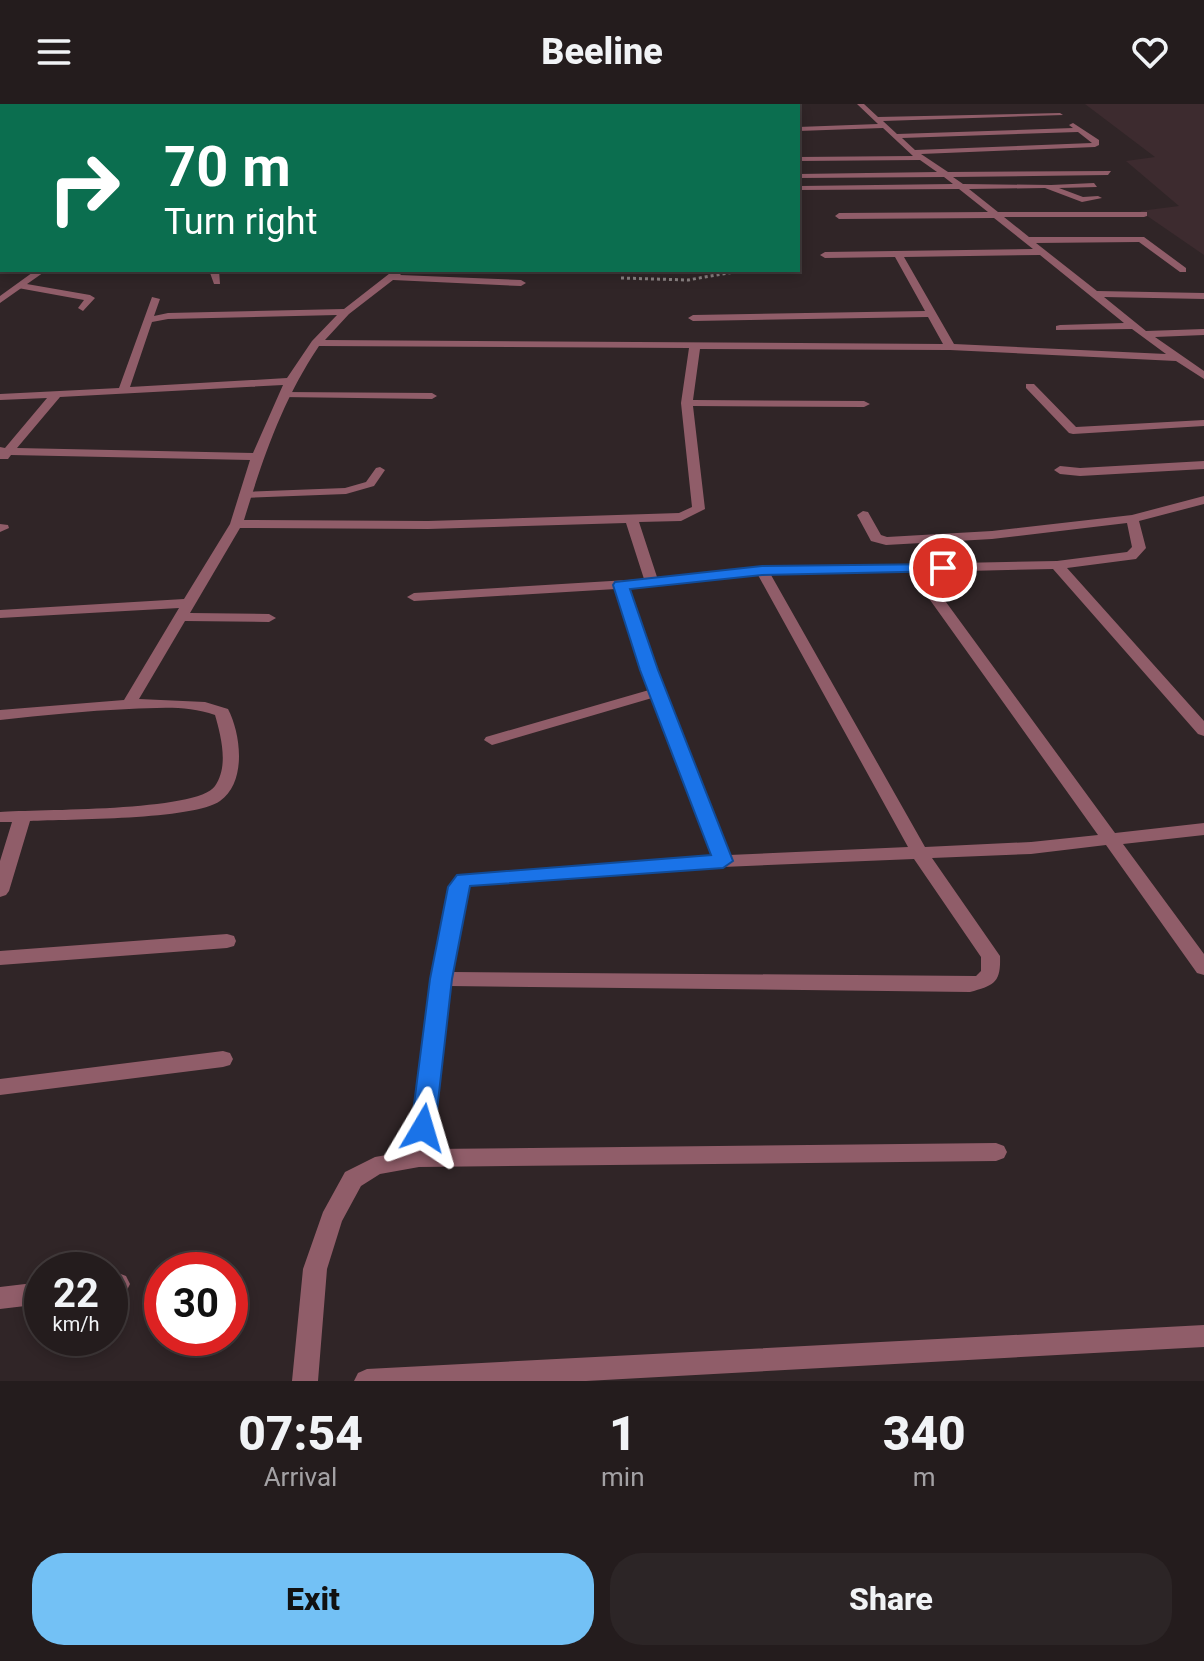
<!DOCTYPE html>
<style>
body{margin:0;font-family:Roboto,sans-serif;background:#2c2526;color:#f1f3f6;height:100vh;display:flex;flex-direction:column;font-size:30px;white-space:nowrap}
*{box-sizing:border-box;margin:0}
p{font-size:26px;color:#a3a1a4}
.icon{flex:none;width:44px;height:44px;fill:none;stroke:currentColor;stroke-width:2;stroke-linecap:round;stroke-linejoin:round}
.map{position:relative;height:1277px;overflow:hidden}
.panel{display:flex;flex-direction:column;background:#241c1d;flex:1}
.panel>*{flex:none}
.hud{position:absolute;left:0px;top:0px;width:800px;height:168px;box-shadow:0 4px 12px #0003,0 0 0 2px #413a3b;background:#0b6e4f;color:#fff;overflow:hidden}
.speed{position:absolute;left:24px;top:1148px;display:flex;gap:16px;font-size:40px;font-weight:700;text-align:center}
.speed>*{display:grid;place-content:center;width:104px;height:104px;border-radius:50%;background:#241c1d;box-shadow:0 4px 12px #0003,0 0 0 2px #413a3b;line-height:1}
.speed small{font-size:20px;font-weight:400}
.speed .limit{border:12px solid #d22;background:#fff;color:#111}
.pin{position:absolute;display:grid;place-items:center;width:68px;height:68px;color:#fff;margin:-34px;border:4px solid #fff;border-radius:50%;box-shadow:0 2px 8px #0007}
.me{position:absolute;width:88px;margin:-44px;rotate:7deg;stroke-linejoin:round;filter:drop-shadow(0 0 6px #0008)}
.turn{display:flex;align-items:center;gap:28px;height:168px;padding:0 32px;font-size:36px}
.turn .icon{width:104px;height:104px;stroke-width:2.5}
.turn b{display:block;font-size:56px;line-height:68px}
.eta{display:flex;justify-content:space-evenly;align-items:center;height:136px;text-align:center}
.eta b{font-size:48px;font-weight:800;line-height:56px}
.action{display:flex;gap:16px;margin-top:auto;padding:16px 32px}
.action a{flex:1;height:92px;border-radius:32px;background:#73c1f5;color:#111;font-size:32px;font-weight:800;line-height:92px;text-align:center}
.action a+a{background:#2c2526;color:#f1f3f6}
header{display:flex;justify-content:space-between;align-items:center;height:104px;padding:0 32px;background:#241c1d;font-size:36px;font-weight:800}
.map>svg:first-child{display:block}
.built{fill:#3d2b2f}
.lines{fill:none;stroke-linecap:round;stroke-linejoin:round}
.path{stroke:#898081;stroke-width:3;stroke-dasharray:3 3;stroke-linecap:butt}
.service{fill:#905d69;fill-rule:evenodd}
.minor{fill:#905d69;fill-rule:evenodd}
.tertiary{fill:#905d69;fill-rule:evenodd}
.route{fill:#1a73e8;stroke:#114b97;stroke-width:2}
</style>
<header><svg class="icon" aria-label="menu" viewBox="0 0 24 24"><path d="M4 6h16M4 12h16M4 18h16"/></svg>Beeline<svg class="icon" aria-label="heart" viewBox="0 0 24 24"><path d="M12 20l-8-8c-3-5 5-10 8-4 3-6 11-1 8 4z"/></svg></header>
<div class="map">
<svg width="1204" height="1277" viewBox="0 0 1204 1277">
<rect width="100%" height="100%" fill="#302527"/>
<path class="built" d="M1085,0H1204V151L1140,107L1179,102L1126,57L1155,53Z"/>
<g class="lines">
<path class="path" d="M621,174L688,176L745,166"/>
<path class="service" d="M284,288L432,289L437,292L432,295L281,293V289Z
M380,363L385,366L374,382L346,390L244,394L239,391L244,388L345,384L366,378L376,364Z"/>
<path class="minor" d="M592,0H598L599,2H593Z
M613,0H685L610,2Z
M857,0H864L878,13L1060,9L1063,11L883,17L897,30L1073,24L1069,21L1073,19L1099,36V41L1095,43L921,50L948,68L1111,67L1108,71L953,73L963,80L1051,81L1094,79L1097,83L1059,84L1083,93L1098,92L1102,94L1082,98L1045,84L969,85L998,108H1147V112L1144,113H1004L1029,133H1144L1186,164V168H1180L1139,138L1036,139L1097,187L1204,189V195L1104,193L1146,227L1204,225V231L1155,233L1204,267V275L1176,257L950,246L700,245L693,296L864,297L870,300L864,303L693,302L705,405L681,417L639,418L657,473L762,463L1057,457L1127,448L1132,443L1127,419L992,435L886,441L871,437L857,411L863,407L868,408L881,431L887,433L992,427L1132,411L1204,392V400L1139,417L1146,444L1136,455L1067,464L1204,617V632L1198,630L1053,465L924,468L1115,729L1204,719V731L1123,740L1204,850V871L1197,869L1106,741L1031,750L932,754L1000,852C1001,879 994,881 970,888L450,882L431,1045L996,1039L1004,1042L1007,1048L1004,1054L996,1057L419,1063L380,1070L361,1082L342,1117L327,1165L318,1277H292L303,1165L323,1108L345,1068L375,1053L409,1047L431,875L449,783L458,771L712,752L652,594L492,641L484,636L486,633L649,586L616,485L414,497L407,493L414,489L644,475L626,419L428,425L240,424L190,509L269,510L276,514L269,518L185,517L139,595L205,598L228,605C241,630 247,678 220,697C194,716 67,715 30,717L9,787L6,791L0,793V757L12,718H0V708C36,705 198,708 215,682C229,662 221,632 215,611C187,601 158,604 129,605C86,607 43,611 0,616V606L124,596L179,504L0,514V506L184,495L230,420L250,356L11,351L8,355H0V343L5,344L47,294L0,296V290L119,284L152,193L160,195L154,212L168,209L344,205L394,166H405L400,171L521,176L526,179L521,182L393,176L349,210L325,236L943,240L928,213L693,217L688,214L693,211L925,207L895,153L825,154L820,151L825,148L1033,145L994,114L839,115L835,112L839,109L988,108L959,85L798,86L800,82L953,80L944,73L798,74V70L937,68L920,56L798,57V53L913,52L883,24L798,27V23L878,20ZM1078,28L1092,39L915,46L902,34ZM1040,151L1124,219L1060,221L1056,222V226L1132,225L1166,250L954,240L904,153ZM337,211L312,237L287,274L130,283L152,218L168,215ZM319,242L689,244L681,299L692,403L679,409L428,417L244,416C263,354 282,297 319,242ZM283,281L253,349L17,344L60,293ZM910,468L1098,731L1031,738L925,743L771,471ZM758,471L908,743L729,751L656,566L629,484ZM914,755L981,853V867L976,872L452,868L469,781L723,763Z
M0,9H2V13H0Z
M0,32H2V36H0Z
M209,166H219L220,180H214Z
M21,179L90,191L95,194L83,207L78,204L84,196L18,184V180Z
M1026,280H1034L1076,323L1204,316V322L1073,330L1069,329L1026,284Z
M1204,357V365L1080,372L1060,370L1054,366L1060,362L1080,364Z
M0,420L8,421L9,424L0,428Z
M227,830L234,832L236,837L234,842L227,844L0,861V847Z
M223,947L230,949L233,955L230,961L223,963L0,991V975Z
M118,1169L126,1172L130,1180L126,1188L110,1192V1170Z
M42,1178V1200L0,1205V1183Z
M1204,1221V1243L586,1277H354L358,1269L367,1265Z"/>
<path class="tertiary" d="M425,0H431V2H425Z
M0,155H2V161H0Z
M36,166H47L0,199V192Z"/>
</g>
<path class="route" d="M943,460L949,461V467L762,471L630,485L658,566L733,757L723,764L470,782L452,875L435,1024L431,1031L423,1034L414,1031L411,1024L430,875L448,783L457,771L711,751L640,566L613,481L615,478L762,462Z"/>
</svg>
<div class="speed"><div>22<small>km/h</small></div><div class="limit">30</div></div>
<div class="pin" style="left:943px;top:464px;background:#d93025"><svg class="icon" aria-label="arrive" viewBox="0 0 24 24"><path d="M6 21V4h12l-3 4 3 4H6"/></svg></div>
<svg class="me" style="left:423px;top:1024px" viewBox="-20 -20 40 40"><path d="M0-17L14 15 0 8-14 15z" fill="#1a73e8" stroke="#fff" stroke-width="4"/></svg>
<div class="hud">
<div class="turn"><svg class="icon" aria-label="right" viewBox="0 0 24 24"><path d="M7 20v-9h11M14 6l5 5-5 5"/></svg><div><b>70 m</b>Turn right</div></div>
</div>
</div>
<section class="panel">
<div class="eta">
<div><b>07:54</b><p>Arrival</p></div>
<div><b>1</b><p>min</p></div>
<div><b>340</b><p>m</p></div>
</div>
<div class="action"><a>Exit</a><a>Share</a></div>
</section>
